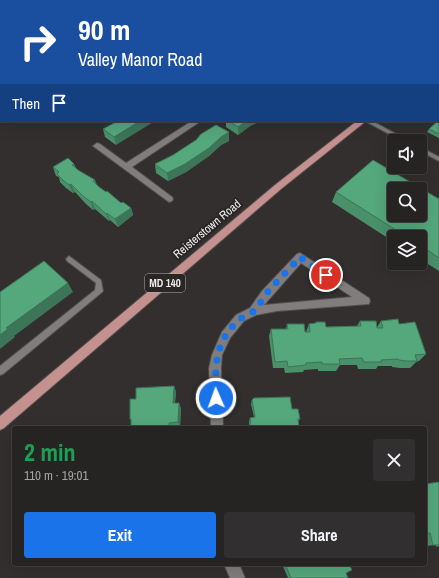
<!DOCTYPE html>
<meta charset="utf-8">
<style>
body{margin:0;font-family:"Archivo Narrow",sans-serif;background:#322f30;color:#f1f3f6;height:100vh;display:flex;flex-direction:column;font-size:15px;white-space:nowrap}
*{box-sizing:border-box;margin:0}
p{font-size:13px;color:#a4a4a6}
.icon{flex:none;width:22px;height:22px;fill:none;stroke:currentColor;stroke-width:2;stroke-linecap:round;stroke-linejoin:round}
.map{position:relative;flex:1;overflow:hidden}
.sheet{position:absolute;left:12px;top:426px;width:415px;height:140px;display:flex;flex-direction:column;background:#262323;border-radius:4px;box-shadow:0 4px 16px #0002,0 0 0 1px #424041}
.sheet>*{flex:none}
.top-card{position:absolute;left:0px;top:0px;width:439px;height:122px;box-shadow:0 4px 16px #0002,0 0 0 1px #424041;background:#1a4fa0;color:#fff;overflow:hidden}
.fabs{position:absolute;left:387px;top:134px;display:grid;gap:8px}
.fabs a{display:grid;place-items:center;width:40px;height:40px;border-radius:4px;background:#262323;box-shadow:0 4px 16px #0002,0 0 0 1px #424041;font-size:20px}
.pin{position:absolute;display:grid;place-items:center;width:34px;height:34px;color:#fff;margin:-17px;border:2px solid #fff;border-radius:50%;box-shadow:0 1px 4px #0007}
.me{position:absolute;width:44px;margin:-22px;rotate:358deg;stroke-linejoin:round;filter:drop-shadow(0 0 3px #0008)}
.turn{display:flex;align-items:center;gap:14px;height:84px;padding:0 12px;font-size:18px}
.turn .icon{width:52px;height:52px;stroke-width:2.5}
.turn b{display:block;font-size:28px;line-height:34px}
.then{display:flex;align-items:center;height:38px;padding:0 12px;background:#0003;gap:8px;font-size:15px}
.round{display:grid;place-items:center;flex:none;width:42px;height:42px;border-radius:4px;background:#322f30}
.headline{display:flex;align-items:center;justify-content:space-between;height:68px;padding:0 12px}
h1{font-size:24px;font-weight:800;line-height:30px;color:#1e9e55}
.action{display:flex;gap:8px;margin-top:auto;padding:8px 12px}
.action a{flex:1;height:46px;border-radius:4px;background:#1a73e8;color:#fff;font-size:16px;font-weight:800;line-height:46px;text-align:center}
.action a+a{background:#322f30;color:#f1f3f6}
.map>svg:first-child{display:block}
.lines{fill:none;stroke-linecap:round;stroke-linejoin:round}
.service-casing{stroke:#524e4e;stroke-width:2}
.minor-casing{stroke:#524e4e;stroke-width:2}
.primary-casing{stroke:#524e4e;stroke-width:2}
.service{fill:#817d7d;fill-rule:evenodd}
.minor{fill:#817d7d;fill-rule:evenodd}
.primary{fill:#c5918e;fill-rule:evenodd}
.wall{fill:#49906b}
.shaded-wall{fill:#3c7557}
.building{fill:#55a77c;stroke:#3c7557;fill-rule:evenodd}
.route{stroke:#1a73e8;stroke-width:7;stroke-dasharray:0 12.6}
.labels{text-anchor:middle;stroke-width:4;stroke-linejoin:round;paint-order:stroke}
.shield{fill:#292625;stroke:#b2afaf;stroke-width:1}
.shield-label{font-size:11px;font-weight:bold;fill:#edeaea}
.street-label{font-size:12px;fill:#edeaea;stroke:#292625}
</style>
<div class="map">
<svg width="439" height="578" viewBox="0 0 439 578">
<rect width="100%" height="100%" fill="#332f2f"/>
<g class="lines">
<defs>
<path id="service" d="M438,92H439V94H438Z
M365,121H372L409,141H402Z
M420,147L439,157V161L420,151Z
M69,256L101,280L103,291L101,293L3,374L0,375V366L95,290L96,283L67,261L66,259Z"/>
<path id="minor" d="M122,0H128V1H122Z
M249,0H256L248,1Z
M320,0H328L329,1H321Z
M192,121H201L132,167L172,197L173,199L172,201L169,202L93,146L97,143L100,144L126,163Z
M300,253L369,298L370,301L369,304L277,311L256,315L244,321L230,338L222,355L221,368L223,428H211L209,368L212,355L222,332L236,315L250,308L262,291L297,254ZM301,263L352,297L264,305Z
M224,564H239L245,578H230Z"/>
<path id="primary" d="M438,61H439V65H438Z
M357,121H366L281,189L4,428L0,430V416L275,185Z"/>
</defs>
<use href="#service" class="service-casing"/>
<use href="#minor" class="minor-casing"/>
<use href="#primary" class="primary-casing"/>
<use href="#service" class="service"/>
<use href="#minor" class="minor"/>
<use href="#primary" class="primary"/>
</g>
<path class="wall" d="M143,0H179V1H143Z
M189,0H218V1H189Z
M272,0H307L309,1H272Z
M364,0H397L400,1H364Z
M405,0H439V9L438,10V1H408Z
M439,120V138L427,132L429,129Z
M118,121L116,145L105,137L103,129Z
M226,121H260L250,126L238,135L226,127Z
M229,132V141L221,145L209,156L186,172L168,181L156,173L155,164Z
M74,164L76,168L78,170L95,180L96,183L99,187L121,203L131,208L133,215L118,227L110,220L109,221L95,209L93,210L86,204L75,192L73,193L66,188L60,182L59,177L56,176L53,167Z
M336,192L439,199V271L420,259V237H394V242L332,202Z
M360,321L377,327L381,321L399,324L426,354L419,361L416,362L410,368H400L392,367V366H378L376,369H358L357,365H340L336,371H318V369L304,370L303,372L285,373L284,368H273L269,336L271,329H286L287,324L306,332L309,324L315,323L316,322L326,327L357,326Z
M174,386L176,392L175,403H179L181,409L180,427L172,428H131V421L130,419L136,399Z
M252,400L292,409L300,419L298,421L299,428H249V422L250,418L254,417L251,404Z
M439,482V546L436,547V545L425,546V484Z
M282,564H349L346,573L348,578H288Z"/>
<path class="shaded-wall" d="M439,3V9L438,10V5Z
M140,121H155L116,145L114,137Z
M246,121H260L250,126L238,135V127Z
M229,132V141L221,145L209,156L186,172L168,181L167,173L221,137Z
M71,184L75,192L73,193L69,185Z
M92,201L95,209L93,210L91,202Z
M131,208L133,215L118,227L115,219Z
M107,213L110,220L109,221L106,214Z
M68,283L73,292L14,336L6,328Z
M8,329L15,337L0,349V335Z
M174,386L176,392L174,409L173,403Z
M179,403L181,409L180,427L178,422Z"/>
<path class="building" d="M83,0H95V1H82Z
M285,0H307L309,1H288Z
M376,0H397L400,1H379Z
M430,0H439V3H438V1H433Z
M439,120V134L429,129Z
M118,121H140L114,137L103,129Z
M229,121H246L238,127Z
M216,125L229,132L221,137L209,148L185,164L167,173L155,164L173,155L196,140L201,134Z
M68,158L74,164L72,165L78,170L95,180L93,181L99,187L106,192L107,191L121,203L123,202L131,208L115,219L107,213L106,214L92,201L91,202L83,196L71,184L69,185L63,180L57,174L59,172L53,167Z
M373,160L439,199V258L420,245V237H407L336,192ZM394,189H420V215H394Z
M44,261L68,283L6,328L8,329L0,335V292Z
M398,319L399,324L415,322L426,354L415,355L417,361H406L399,360L398,359L381,360L382,362H364L362,358L339,359L340,364H322V362L306,363V365L288,367L287,361L275,362L271,329H288L287,324H304L305,332H310L309,324L316,323V322H325L326,327L361,326L360,321H376L377,328H383L381,321Z
M174,386L173,403H179L178,422L169,423V428H131V419H130V399H136V388Z
M290,397L292,409H298L300,419H298L299,428H251L250,418L255,417L252,400L254,398Z
M439,482V545H433L430,533L425,534V484Z
M425,537L427,546H425Z
M285,564H349L352,570L346,573L348,578H291Z"/>
<g class="lines">
<path class="route" d="M216,398C215,367 214,341 240,319C244,316 250,314 254,311C259,307 262,299 266,294C277,281 289,269 300,257L326,275"/>
</g>
<g class="labels">
<rect class="shield" x="145" y="274" width="40" height="18" rx="3"/>
<g class="shield-label">
<text x="165" y="287">MD 140</text>
</g>
<g class="street-label">
<text transform="translate(207 229) rotate(-40)" y="4">Reisterstown Road</text>
</g>
</g>
</svg>
<div class="fabs">
<a><svg class="icon" aria-label="sound" viewBox="0 0 24 24"><path d="M4 9h4l5-4v14l-5-4H4zM17 9q2 3 0 6"/></svg></a>
<a><svg class="icon" aria-label="search" viewBox="0 0 24 24"><circle cx="10" cy="10" r="6"/><path d="M15 15l6 6"/></svg></a>
<a><svg class="icon" aria-label="layers" viewBox="0 0 24 24"><path d="M12 4l9 5-9 5-9-5zM3 14l9 5 9-5"/></svg></a>
</div>
<div class="pin" style="left:326px;top:275px;background:#d93025"><svg class="icon" aria-label="arrive" viewBox="0 0 24 24"><path d="M6 21V4h12l-3 4 3 4H6"/></svg></div>
<svg class="me" style="left:216px;top:398px" viewBox="-20 -20 40 40"><circle r="17" fill="#1a73e8" stroke="#fff" stroke-width="3"/><path d="M0-11L8 9 0 5-8 9z" fill="#fff"/></svg>
<div class="top-card">
<div class="turn"><svg class="icon" aria-label="right" viewBox="0 0 24 24"><path d="M7 20v-9h11M14 6l5 5-5 5"/></svg><div><b>90 m</b>Valley Manor Road</div></div>
<div class="then">Then<svg class="icon" aria-label="arrive" viewBox="0 0 24 24"><path d="M6 21V4h12l-3 4 3 4H6"/></svg></div>
</div>
<section class="sheet">
<div class="headline"><div><h1>2 min</h1><p>110 m · 19:01</p></div><a class="round"><svg class="icon" aria-label="close" viewBox="0 0 24 24"><path d="M6 6l12 12M18 6L6 18"/></svg></a></div>
<div class="action"><a>Exit</a><a>Share</a></div>
</section>
</div>
